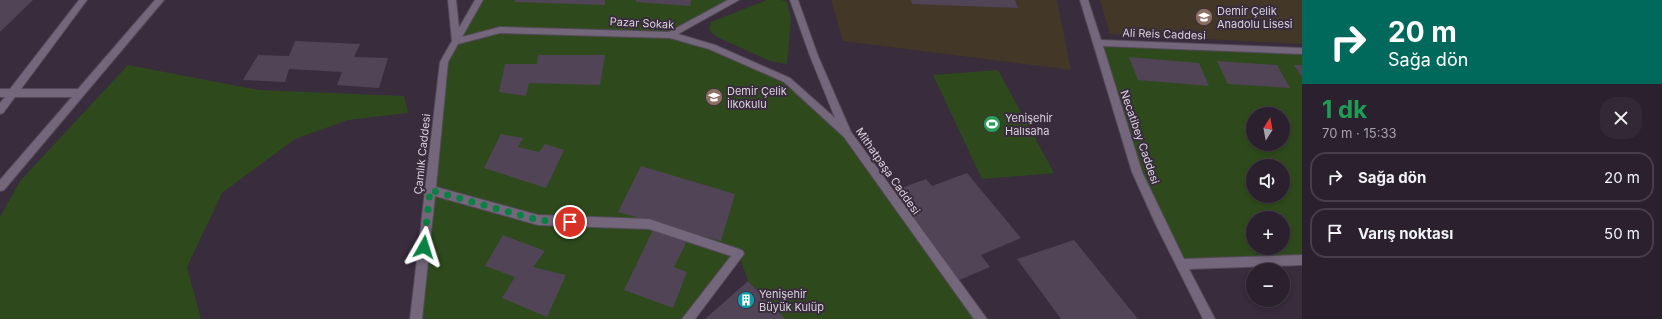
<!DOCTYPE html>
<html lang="tr">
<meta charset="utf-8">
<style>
body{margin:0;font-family:Inter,sans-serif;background:#332936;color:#f1f3f6;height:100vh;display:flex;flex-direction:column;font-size:15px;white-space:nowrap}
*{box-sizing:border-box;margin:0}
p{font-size:13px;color:#a6a3aa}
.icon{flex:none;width:22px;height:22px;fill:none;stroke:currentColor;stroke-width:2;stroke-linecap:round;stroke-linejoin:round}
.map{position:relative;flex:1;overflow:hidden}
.sheet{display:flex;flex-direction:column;background:#2b212e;width:360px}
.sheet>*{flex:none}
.top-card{background:#00695c;color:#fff;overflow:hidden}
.needle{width:26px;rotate:11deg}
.fabs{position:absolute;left:1246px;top:107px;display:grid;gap:8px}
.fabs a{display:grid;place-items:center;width:44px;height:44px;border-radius:50%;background:#2b212e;box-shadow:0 2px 6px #0003,0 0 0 1px #473e4a;font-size:20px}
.pin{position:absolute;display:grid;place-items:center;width:34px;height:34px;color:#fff;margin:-17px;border:2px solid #fff;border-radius:50%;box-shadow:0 1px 4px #0007}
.me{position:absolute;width:44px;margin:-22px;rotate:6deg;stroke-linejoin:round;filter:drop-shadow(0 0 3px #0008)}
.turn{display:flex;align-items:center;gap:14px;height:84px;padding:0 20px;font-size:18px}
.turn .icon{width:52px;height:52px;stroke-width:2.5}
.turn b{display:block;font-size:28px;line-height:34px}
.round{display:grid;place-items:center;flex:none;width:42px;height:42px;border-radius:16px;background:#332936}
.head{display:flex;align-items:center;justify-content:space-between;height:68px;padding:0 20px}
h1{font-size:24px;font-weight:700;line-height:30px;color:#1e9e55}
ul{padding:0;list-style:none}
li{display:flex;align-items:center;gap:12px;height:50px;margin:0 8px 6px;padding:0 12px;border:2px solid #473e4a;border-radius:16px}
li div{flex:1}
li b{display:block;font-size:15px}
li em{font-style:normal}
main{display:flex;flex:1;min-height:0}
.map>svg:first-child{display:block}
.education{fill:#433728}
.green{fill:#2e4a1c;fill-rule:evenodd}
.building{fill:#514456}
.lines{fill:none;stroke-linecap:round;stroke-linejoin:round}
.minor-casing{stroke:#544958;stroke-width:2}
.minor{fill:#75677b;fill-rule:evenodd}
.route{stroke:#0b8043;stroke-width:7;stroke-dasharray:0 12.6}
.labels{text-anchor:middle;stroke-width:4;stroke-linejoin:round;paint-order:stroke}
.poi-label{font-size:11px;fill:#d9d1dd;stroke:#392c3d;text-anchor:start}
.street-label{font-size:11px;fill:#d9d1dd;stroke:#392c3d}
</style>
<main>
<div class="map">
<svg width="1302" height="319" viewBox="0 0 1302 319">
<rect width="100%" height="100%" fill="#392c3d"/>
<path class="education" d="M831,0H1057L1071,70L843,41Z
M1100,0H1302V44L1110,34Z"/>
<path class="green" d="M479,0H735L671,34L712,47L787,80L847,134L981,319H785L748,281L739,255L688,319H416L444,62Z
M767,0H781L787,2L791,18L787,64L770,61L719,38L711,32L709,29L711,22Z
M1096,43L1302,51V260L1181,264L1160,222ZM1253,114H1283V144H1253ZM1253,166H1283V196H1253ZM1253,218H1283V248H1253Z
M128,65L259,90L404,96L408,113L348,120L295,139L222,193L187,267L201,319H0V217L20,181Z
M998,70L1054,173L982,179L933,75Z"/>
<path class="building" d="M0,0H33L0,32Z
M515,0H605V5L515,2Z
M636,0H691L690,6L636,2Z
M911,0H1015L1018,8L912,4Z
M295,41L360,44L354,57L388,58L379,88L337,85L342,72L289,69L285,82L243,80L258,55L289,56Z
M538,55H605L600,85L529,83L526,96L499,92L505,64H537Z
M1129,57L1199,63L1209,86L1138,80Z
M1217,61L1277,65L1290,88L1228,84Z
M1294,65H1302V77Z
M501,134L523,138L518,147L539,152L545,144L564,150L546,188L484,168Z
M641,166L735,194L721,241L618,212Z
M967,173L1021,238L981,255L990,267L957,281L891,192L926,179L932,186Z
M653,230L687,241L674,267L687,272L673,308L624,290Z
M503,235L545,251L533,267L566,275L547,317L502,298L515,277L485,266Z
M1074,240L1138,319H1061L1017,259Z
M748,281L785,319H705Z"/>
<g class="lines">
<defs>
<path id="minor" d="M79,0H87L21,89H78L155,0H164L4,190L0,191V180L72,97H15L3,113L0,114V103L5,97H0V89H10Z
M448,0H456L459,28L475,0H483L462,37L500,27L669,32L728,0H739L678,34L715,45L790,78L835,118L810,56L790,0H798L818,56L851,132L987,319H974L844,137L784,82L709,49L670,38L500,33L458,44L448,62L436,187L538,215L649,219L739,249L743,251L744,254L695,319H682L731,256L649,229L538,225L435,196L422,319H410L440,62L452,41Z
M1080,0H1088L1101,40L1302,48V54L1103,46L1142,172L1184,259L1302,255V265L1189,269L1215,319H1203L1156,225L1132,172Z"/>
</defs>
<use href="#minor" class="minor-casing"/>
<use href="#minor" class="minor"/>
</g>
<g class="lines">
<path class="route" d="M424,247L430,190L538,220L570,222"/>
</g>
<defs>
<symbol id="school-disc" viewBox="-11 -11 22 22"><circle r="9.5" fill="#8d6e63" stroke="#392c3d"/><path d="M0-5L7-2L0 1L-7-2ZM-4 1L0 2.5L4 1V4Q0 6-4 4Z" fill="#fff"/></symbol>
<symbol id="stadium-disc" viewBox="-11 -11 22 22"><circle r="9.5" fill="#2e9e5b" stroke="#392c3d"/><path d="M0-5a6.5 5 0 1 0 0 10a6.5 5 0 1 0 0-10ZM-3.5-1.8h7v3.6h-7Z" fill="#fff"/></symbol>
<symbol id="building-disc" viewBox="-11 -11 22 22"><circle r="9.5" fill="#0f9aa8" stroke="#392c3d"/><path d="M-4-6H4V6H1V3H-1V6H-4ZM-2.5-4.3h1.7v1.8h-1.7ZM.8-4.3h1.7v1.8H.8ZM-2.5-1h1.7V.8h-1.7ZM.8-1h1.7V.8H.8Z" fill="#fff"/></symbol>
</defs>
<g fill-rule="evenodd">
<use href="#school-disc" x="1194" y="7" width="20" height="20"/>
<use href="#school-disc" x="704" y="87" width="20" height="20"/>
<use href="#stadium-disc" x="982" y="114" width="20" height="20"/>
<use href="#building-disc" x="736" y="290" width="20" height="20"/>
</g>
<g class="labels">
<g class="poi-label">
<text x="1217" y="15">Demir Çelik<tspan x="1217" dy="13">Anadolu Lisesi</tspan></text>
<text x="727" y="95">Demir Çelik<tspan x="727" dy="13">İlkokulu</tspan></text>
<text x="1005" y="122">Yenişehir<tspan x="1005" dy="13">Halısaha</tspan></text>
<text x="759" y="298">Yenişehir<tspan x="759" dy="13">Büyük Kulüp</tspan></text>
</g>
<g class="street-label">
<text transform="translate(642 23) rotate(3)" y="4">Pazar Sokak</text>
<text transform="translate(1164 34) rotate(2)" y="4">Ali Reis Caddesi</text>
<text transform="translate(1140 137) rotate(71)" y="4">Necatibey Caddesi</text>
<text transform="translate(422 154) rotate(-84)" y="4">Çamlık Caddesi</text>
<text transform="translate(888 171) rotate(55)" y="4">Mithatpaşa Caddesi</text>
</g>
</g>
</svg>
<div class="fabs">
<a><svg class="needle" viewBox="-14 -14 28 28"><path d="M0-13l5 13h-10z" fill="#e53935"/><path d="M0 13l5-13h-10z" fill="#a6a3aa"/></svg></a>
<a><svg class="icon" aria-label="sound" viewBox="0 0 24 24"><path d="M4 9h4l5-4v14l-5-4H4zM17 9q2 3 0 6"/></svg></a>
<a>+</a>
<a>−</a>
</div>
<div class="pin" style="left:570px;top:222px;background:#d93025"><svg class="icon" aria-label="arrive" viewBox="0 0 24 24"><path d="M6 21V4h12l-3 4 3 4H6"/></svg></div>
<svg class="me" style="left:424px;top:247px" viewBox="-20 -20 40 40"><path d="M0-17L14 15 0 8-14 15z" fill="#0b8043" stroke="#fff" stroke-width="4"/></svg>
</div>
<section class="sheet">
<div class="top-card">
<div class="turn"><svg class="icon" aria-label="right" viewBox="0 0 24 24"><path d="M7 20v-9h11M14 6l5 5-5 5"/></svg><div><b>20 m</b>Sağa dön</div></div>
</div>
<div class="head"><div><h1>1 dk</h1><p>70 m · 15:33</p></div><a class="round"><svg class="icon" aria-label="close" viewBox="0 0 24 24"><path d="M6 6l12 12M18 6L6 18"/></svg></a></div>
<ul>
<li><svg class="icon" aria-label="right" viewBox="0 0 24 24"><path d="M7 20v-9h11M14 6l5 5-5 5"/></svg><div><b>Sağa dön</b></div><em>20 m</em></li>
<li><svg class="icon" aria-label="arrive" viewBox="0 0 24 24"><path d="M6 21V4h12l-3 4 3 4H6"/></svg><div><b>Varış noktası</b></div><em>50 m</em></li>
</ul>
</section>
</main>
